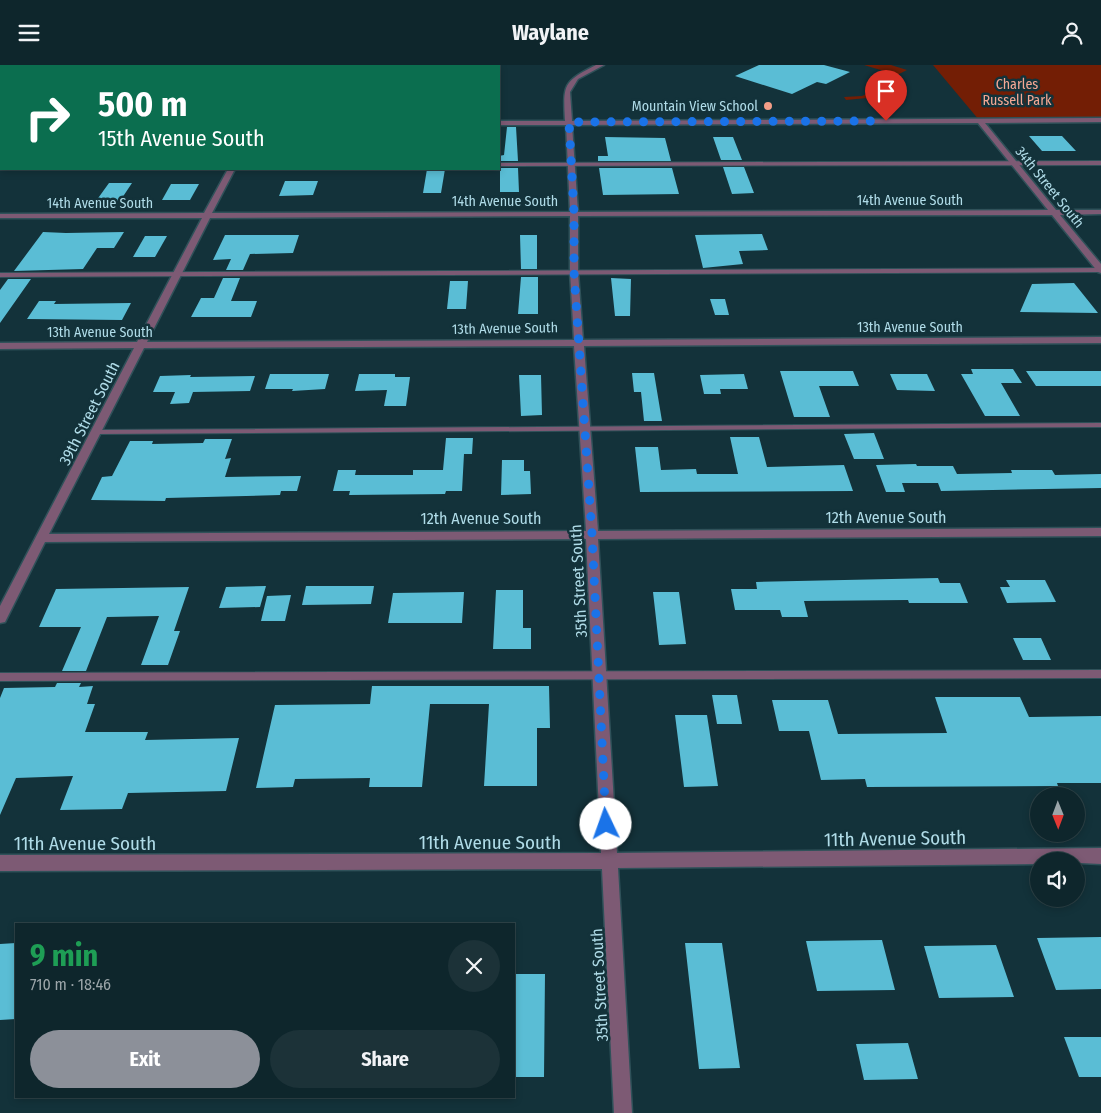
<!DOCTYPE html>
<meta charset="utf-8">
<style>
body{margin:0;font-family:"Fira Sans Condensed",sans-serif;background:#1c3238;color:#f1f3f6;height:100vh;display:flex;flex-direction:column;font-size:19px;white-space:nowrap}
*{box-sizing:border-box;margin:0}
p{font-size:16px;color:#9ba5a9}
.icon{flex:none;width:28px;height:28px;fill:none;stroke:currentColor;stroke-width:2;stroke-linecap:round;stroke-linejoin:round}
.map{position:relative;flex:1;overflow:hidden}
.panel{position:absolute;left:15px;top:858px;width:500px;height:175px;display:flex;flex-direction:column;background:#0e262c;border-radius:0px;box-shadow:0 2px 8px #0003,0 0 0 1px #2e4348}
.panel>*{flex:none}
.guide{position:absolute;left:0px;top:0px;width:500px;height:105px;box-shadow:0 2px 8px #0003,0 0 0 1px #2e4348;background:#0b6e4f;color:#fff;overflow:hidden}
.needle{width:32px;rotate:179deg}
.tools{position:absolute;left:1030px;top:722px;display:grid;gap:10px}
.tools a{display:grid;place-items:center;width:55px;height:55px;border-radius:50%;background:#0e262c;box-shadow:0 2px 8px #0003,0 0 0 1px #2e4348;font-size:25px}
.pin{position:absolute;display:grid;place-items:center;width:42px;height:42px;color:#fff;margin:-51px -21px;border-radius:50% 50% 50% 0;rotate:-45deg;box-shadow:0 0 5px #0007}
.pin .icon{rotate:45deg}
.me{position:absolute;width:55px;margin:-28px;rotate:357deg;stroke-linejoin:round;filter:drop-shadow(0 0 4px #0008)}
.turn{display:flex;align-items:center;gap:18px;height:105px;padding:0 15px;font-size:22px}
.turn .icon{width:65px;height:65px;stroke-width:2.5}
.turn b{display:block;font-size:35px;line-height:42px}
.round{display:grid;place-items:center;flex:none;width:52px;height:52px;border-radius:26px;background:#1c3238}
.overview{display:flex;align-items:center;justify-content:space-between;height:85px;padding:0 15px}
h1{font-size:30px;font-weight:700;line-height:38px;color:#1e9e55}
.action{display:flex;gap:10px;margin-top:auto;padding:10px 15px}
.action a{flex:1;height:58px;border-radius:30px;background:#8c9099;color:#fff;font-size:20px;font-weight:700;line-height:58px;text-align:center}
.action a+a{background:#1c3238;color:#f1f3f6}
header{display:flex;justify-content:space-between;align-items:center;height:65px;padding:0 15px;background:#0e262c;font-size:22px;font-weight:700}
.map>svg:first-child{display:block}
.green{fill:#731e05}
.building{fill:#5abdd5}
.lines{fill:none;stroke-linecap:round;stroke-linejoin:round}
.service-casing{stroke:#2f5159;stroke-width:2}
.minor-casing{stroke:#2f5159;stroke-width:3}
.service{fill:#7d5a74;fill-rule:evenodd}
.minor{fill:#7d5a74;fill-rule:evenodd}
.route{stroke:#1a73e8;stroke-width:9;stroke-dasharray:0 16.2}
.poi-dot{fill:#f49e87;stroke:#13323a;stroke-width:2}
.labels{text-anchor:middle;stroke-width:5;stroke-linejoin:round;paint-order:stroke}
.far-park-label{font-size:14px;fill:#f5a894;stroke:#13323a}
.far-poi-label{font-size:14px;fill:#b0dce8;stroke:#13323a;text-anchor:end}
.far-street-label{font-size:14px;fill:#b0dce8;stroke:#13323a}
.street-label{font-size:16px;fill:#b0dce8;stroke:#13323a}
.near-street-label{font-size:19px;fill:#b0dce8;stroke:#13323a}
</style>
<header><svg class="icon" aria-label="menu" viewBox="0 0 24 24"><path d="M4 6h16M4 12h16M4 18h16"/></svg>Waylane<svg class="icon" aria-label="person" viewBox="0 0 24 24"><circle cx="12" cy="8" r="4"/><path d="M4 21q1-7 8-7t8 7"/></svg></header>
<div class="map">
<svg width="1101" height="1048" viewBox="0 0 1101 1048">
<rect width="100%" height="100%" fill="#13323a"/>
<path class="green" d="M864,0H891L907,5L897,10Z
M933,0H1101V54L979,55Z
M879,23L887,25L888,31L846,35L844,32L862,31Z"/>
<path class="building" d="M759,0H824L850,7L826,19L817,17L792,29L735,11Z
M507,62H516L518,96H500L499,91L504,90Z
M1029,71H1062L1076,86H1042Z
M605,72L665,73L671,96H598V91H608Z
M713,72H733L742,95H721Z
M723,102H744L754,128L732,129Z
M500,103H518L519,127H500Z
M599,103H672L679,129L603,130Z
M427,104H445L441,128H423Z
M285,116H318L313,130L279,131Z
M109,118H132L120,136H96Z
M171,119H199L190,135H162Z
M43,167L66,168L124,167L114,183H97L83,204L14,206Z
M762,169L768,185L739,186L743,199L703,203L695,170Z
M225,170H299L293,188L250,189L243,205H226L231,194L213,195Z
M520,170H537V204H521Z
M145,171H167L155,192H133Z
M521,212H538V249H518Z
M223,213H240L231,236H257L251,252H191L201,233H214Z
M611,213L631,214L630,251H615Z
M8,214H31L0,258V225Z
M450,216H468L466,244H447Z
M1074,218L1098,248L1020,247L1032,219Z
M710,234H725L729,250H715Z
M39,236H56L54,239L131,238L122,255L27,254Z
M971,304H1013L1022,318H1001L1020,351H985L961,309H973Z
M780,306H853L859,321H819L830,352H794Z
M1026,306H1101V321H1036Z
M632,308H654L662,356H644L641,327H634Z
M270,309H329L325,324L292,326L293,324H265Z
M359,309H395V312H410L406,341H384L387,325L355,326Z
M744,309L748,324H720L721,329H704L700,310Z
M890,309H927L935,326L897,325Z
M191,310L190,312L255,311L250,326L193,327L189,338L170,339L175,327H153L160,311Z
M519,310H541L542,350L521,351Z
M874,368L884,394H854L844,369Z
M730,372H759L767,402L844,400L853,426L640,427L635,382H658L661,405L696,404L697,409H738Z
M446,373H473L472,389H464L462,426H446L445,429L349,430L350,426H333L338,405H356L355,410H413V405H443Z
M205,374H232L225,394L231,393L225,412L301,411L297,426H281L280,430L166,433L165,436L91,435L102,412L112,411L130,376H153L152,379L203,378Z
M502,395H524V406H530L531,429L501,430Z
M916,399L917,401H953L957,409L1012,408L1011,405H1052L1055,410L1101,409V423L941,426L938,418H902L905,427H886L876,400Z
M938,513L940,518H960L968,538H909L908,535L804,536L808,552H782L780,545H735L731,524H757L756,517Z
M1006,515H1045L1056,537L1007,538L1000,522H1010Z
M266,521L260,542L219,543L226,522Z
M306,521H374L371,539L302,540Z
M189,522L174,566H180L168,600H141L159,551L107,552L86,606H62L81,562H39L56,524Z
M496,525H523V563H531V584H493Z
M464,527L462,558H388L393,528Z
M653,527H679L686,579L659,580Z
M291,530L285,556H261L267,531Z
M1013,573H1041L1051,595H1023Z
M57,618H81L79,622L93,621L87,639H95L85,667H148L145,675L239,673L226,726L128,728L122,744L60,745L73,711L16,713L0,750V633L4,623L55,622Z
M372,621H549L550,663H537V721H484L489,639H430L422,722H369L370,713L295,714L293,722L256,723L275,640L370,639Z
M712,630H737L742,659H717Z
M935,632H1020L1029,652L1101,651V718H1057L1058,721L867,722L865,714L821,715L809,666H779L772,635H828L838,669L947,668Z
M675,650H707L718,721L684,722Z
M1101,872V924L1056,925L1037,873Z
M882,875L895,925L817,926L806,876Z
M16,878V954L0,955V879Z
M685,878H722L740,1003L699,1004Z
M996,880L1014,932L939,933L924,881Z
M514,909H545L544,1012H514Z
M1064,972H1101V1012H1079Z
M908,978L918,1014L864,1015L856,979Z"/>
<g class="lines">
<defs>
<path id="service" d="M0,25H1V27H0Z
M1101,96V100L499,101V98Z
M0,100L1,101V103L0,104Z
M1101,203V207L0,212V208Z
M1101,358V362L96,369L92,367L96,365Z
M1101,605V613L0,616V608Z"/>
<path id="minor" d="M281,0H287V1H281Z
M419,0H425V1H419Z
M596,0H604L578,14L570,27L572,56L1101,53V57L985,58L1056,145H1101V149L1060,150L1101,199V208L1098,207L1052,150L578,151V207L583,275L1101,272V278L584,281L598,466L1101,463V471L598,474L617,788L1101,783V799L1039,796V799L618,803L632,1048H614L602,804L0,806V790L601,788L586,474L45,477L5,557L0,558V541L134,283L0,284V278L137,277L202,153H0V149L204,148L228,104H235L212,148L570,147L566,60H499V56H565C563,19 563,17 596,0ZM978,58L1048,145L578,147L572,60ZM570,151V207L574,275L147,277L210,153ZM574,281L586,466L49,469L144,283Z
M0,57H1V61H0Z"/>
</defs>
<use href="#service" class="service-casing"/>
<use href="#minor" class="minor-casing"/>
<use href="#service" class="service"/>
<use href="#minor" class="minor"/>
</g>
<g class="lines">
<path class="route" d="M606,759L592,469L574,207V148L569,57L886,56"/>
</g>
<circle class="poi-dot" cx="768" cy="41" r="5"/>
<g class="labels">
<g class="far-park-label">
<text x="1017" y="24">Charles<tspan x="1017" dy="16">Russell Park</tspan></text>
</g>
<g class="far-poi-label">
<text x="758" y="46">Mountain View School</text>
</g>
<g class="far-street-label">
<text transform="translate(1050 122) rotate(51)" y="5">34th Street South</text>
<text x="910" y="140">14th Avenue South</text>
<text x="505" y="141">14th Avenue South</text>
<text x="100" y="143">14th Avenue South</text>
<text x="910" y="267">13th Avenue South</text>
<text transform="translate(505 263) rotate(-1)" y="5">13th Avenue South</text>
<text x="100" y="272">13th Avenue South</text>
</g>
<g class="street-label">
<text transform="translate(89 348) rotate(-63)" y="6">39th Street South</text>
<text x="886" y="458">12th Avenue South</text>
<text x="481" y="459">12th Avenue South</text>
<text transform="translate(578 516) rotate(-93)" y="6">35th Street South</text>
<text transform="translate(599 920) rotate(-93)" y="6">35th Street South</text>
</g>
<g class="near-street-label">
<text transform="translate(895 773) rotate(-1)" y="7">11th Avenue South</text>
<text x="490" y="784">11th Avenue South</text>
<text x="85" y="785">11th Avenue South</text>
</g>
</g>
</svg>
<div class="tools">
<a><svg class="needle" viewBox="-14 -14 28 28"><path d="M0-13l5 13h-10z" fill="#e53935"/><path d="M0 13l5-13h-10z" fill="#9ba5a9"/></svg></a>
<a><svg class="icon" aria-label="sound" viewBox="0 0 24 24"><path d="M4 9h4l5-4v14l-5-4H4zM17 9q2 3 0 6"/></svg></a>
</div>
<div class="pin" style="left:886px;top:56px;background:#d93025"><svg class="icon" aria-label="arrive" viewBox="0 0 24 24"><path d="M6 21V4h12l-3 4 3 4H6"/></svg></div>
<svg class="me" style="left:606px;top:759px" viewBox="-20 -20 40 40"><circle r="19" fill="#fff"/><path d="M0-13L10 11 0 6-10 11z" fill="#1a73e8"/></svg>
<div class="guide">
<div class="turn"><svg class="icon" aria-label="right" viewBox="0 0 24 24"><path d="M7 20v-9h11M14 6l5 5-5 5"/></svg><div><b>500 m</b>15th Avenue South</div></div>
</div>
<section class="panel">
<div class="overview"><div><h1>9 min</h1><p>710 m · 18:46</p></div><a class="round"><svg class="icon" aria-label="close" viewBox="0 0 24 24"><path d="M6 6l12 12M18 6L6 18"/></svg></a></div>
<div class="action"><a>Exit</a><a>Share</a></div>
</section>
</div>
